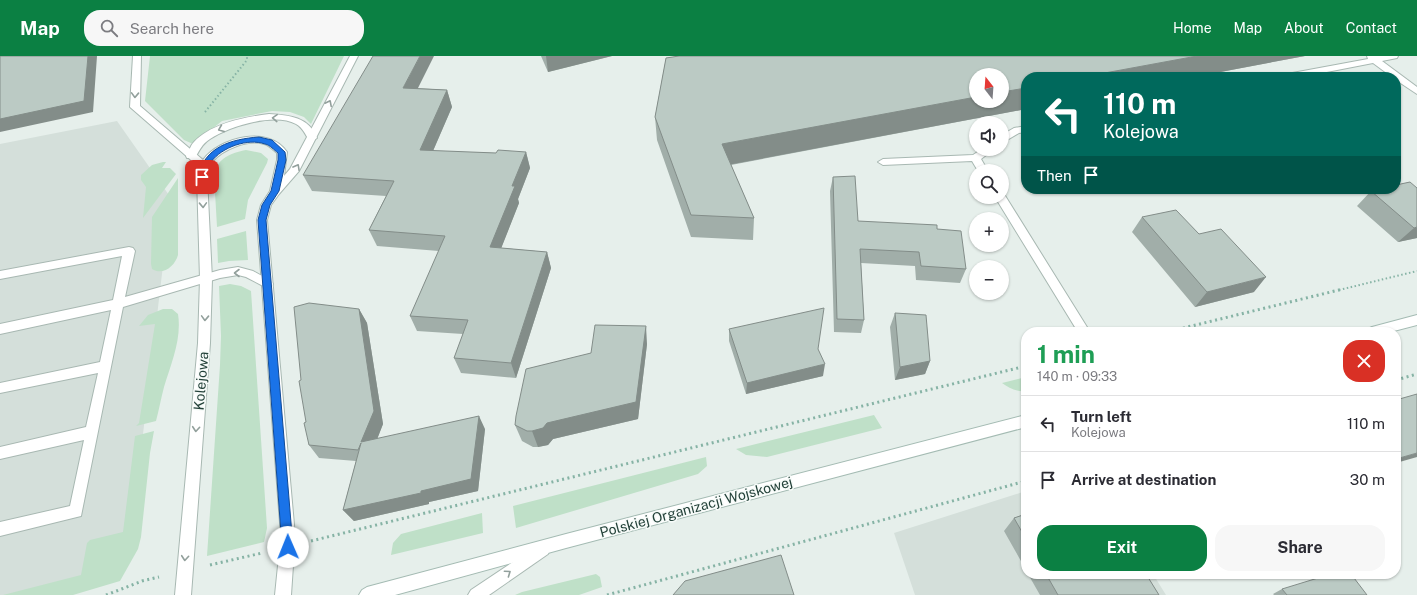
<!DOCTYPE html>
<meta charset="utf-8">
<style>
body{margin:0;font-family:"Public Sans",sans-serif;background:#f7f7f7;color:#2b2b33;height:100vh;display:flex;flex-direction:column;font-size:15px;white-space:nowrap}
*{box-sizing:border-box;margin:0}
p{font-size:13px;color:#7c7c81}
.icon{flex:none;width:22px;height:22px;fill:none;stroke:currentColor;stroke-width:2;stroke-linecap:round;stroke-linejoin:round}
.map{position:relative;flex:1;overflow:hidden}
.panel{position:absolute;left:1021px;top:271px;width:380px;height:252px;display:flex;flex-direction:column;background:#fff;border-radius:16px;box-shadow:0 1px 3px #0004}
.panel>*{flex:none}
.top-card{position:absolute;left:1021px;top:16px;width:380px;height:122px;border-radius:16px;box-shadow:0 1px 3px #0004;background:#00695c;color:#fff;overflow:hidden}
.needle{width:26px;rotate:343deg}
.buttons{position:absolute;left:969px;top:12px;display:grid;gap:8px}
.buttons a{display:grid;place-items:center;width:40px;height:40px;border-radius:50%;background:#fff;box-shadow:0 1px 3px #0004;font-size:20px}
.pin{position:absolute;display:grid;place-items:center;width:34px;height:34px;color:#fff;margin:-17px;border-radius:8px;box-shadow:0 2px 6px #0006}
.me{position:absolute;width:44px;margin:-22px;rotate:359deg;stroke-linejoin:round;filter:drop-shadow(0 0 3px #0008)}
.turn{display:flex;align-items:center;gap:14px;height:84px;padding:0 16px;font-size:18px}
.turn .icon{width:52px;height:52px;stroke-width:2.5}
.turn b{display:block;font-size:28px;line-height:34px}
.then{display:flex;align-items:center;height:38px;padding:0 16px;background:#0003;gap:8px;font-size:15px}
.round{display:grid;place-items:center;flex:none;width:42px;height:42px;border-radius:16px;background:#f7f7f7}
.headline{display:flex;align-items:center;justify-content:space-between;height:68px;padding:0 16px}
h1{font-size:24px;font-weight:700;line-height:30px;color:#1e9e55}
.primary-button{display:flex;gap:8px;margin-top:auto;padding:8px 16px}
.primary-button a{flex:1;height:46px;border-radius:16px;background:#0b8043;color:#fff;font-size:16px;font-weight:700;line-height:46px;text-align:center}
.primary-button a+a{background:#f7f7f7;color:#2b2b33}
ul{padding:0;list-style:none}
li{display:flex;align-items:center;gap:12px;height:56px;padding:0 16px;border-top:1px solid #e1e1e2}
li div{flex:1}
li b{display:block;font-size:15px}
li em{font-style:normal}
header{display:flex;align-items:center;gap:24px;box-sizing:border-box;height:56px;padding:0 20px;background:#0b8043;color:#fff}
header strong{font-size:19px}
nav{display:flex;gap:22px;margin-inline-start:auto;font-size:14px}
.search{width:280px;height:36px;background:#f7f7f7;display:flex;align-items:center;gap:10px;box-sizing:border-box;padding:0 14px;border-radius:16px;color:#7c7c81;font-size:15px}
.map>svg:first-child{display:block}
.built{fill:#d4dfda}
.green{fill:#bfe0c8}
.lines{fill:none;stroke-linecap:round;stroke-linejoin:round}
.service-casing{stroke:#a8b8b2;stroke-width:2}
.minor-casing{stroke:#a8b8b2;stroke-width:2}
.tertiary-casing{stroke:#a8b8b2;stroke-width:2}
.secondary-casing{stroke:#a4bbb3;stroke-width:2}
.path-far1{stroke:#86b3a5;stroke-width:2;stroke-dasharray:1.5 2.5;stroke-linecap:butt}
.path{stroke:#86b3a5;stroke-width:3;stroke-dasharray:2 3.5;stroke-linecap:butt}
.service{fill:#fff;fill-rule:evenodd}
.minor{fill:#fff;fill-rule:evenodd}
.tertiary{fill:#fff;fill-rule:evenodd}
.secondary{fill:#fff;fill-rule:evenodd}
.wall{fill:#a1aea9;fill-rule:evenodd}
.shaded-wall{fill:#838d89}
.building{fill:#bbcac4;stroke:#838d89}
.oneway{stroke:#92a09c}
.route{fill:#1a73e8;stroke:#114b97}
.labels{text-anchor:middle;stroke-width:3;stroke-linejoin:round;paint-order:stroke}
.street-label{font-size:14px;fill:#24423a;stroke:#f7fbf9}
</style>
<header>
<strong>Map</strong>
<div class="search"><svg class="icon" aria-label="search" viewBox="0 0 24 24"><circle cx="10" cy="10" r="6"/><path d="M15 15l6 6"/></svg>Search here</div>
<nav><a>Home</a><a>Map</a><a>About</a><a>Contact</a></nav>
</header>
<div class="map">
<svg width="1417" height="539" viewBox="0 0 1417 539">
<rect width="100%" height="100%" fill="#e6efeb"/>
<path class="built" d="M117,65L171,142L131,479L98,521L31,539H0V88Z
M1026,435V518H1153L1166,539H915L894,477Z"/>
<path class="green" d="M150,0H344L311,68L304,61L290,56L272,55L222,65L193,88L184,84L145,45Z
M246,94L261,97L268,103L267,107L248,144L245,163L217,171L214,119C217,102 231,97 246,94Z
M163,106H166L162,112H170L176,118L143,162L146,131L141,124V119L152,109Z
M178,122V199C175,210 163,220 152,213L151,208L152,161Z
M246,175L248,204L229,205L218,207L217,183Z
M230,228L241,230L251,235L267,472L264,486L207,500L220,309L221,280L219,230Z
M163,253H172L178,258C182,283 171,308 164,331C161,342 159,354 156,365L136,370L139,367L155,268L139,270L148,259Z
M1026,321V335C1016,336 1009,332 1002,327Z
M874,359L882,372L767,401L746,399L736,393Z
M154,375L150,397L141,481L138,493L120,525L73,539H3L81,519L87,487L90,484L123,476L135,380Z
M706,401L707,410L698,418L516,472L513,450Z
M482,457L483,477L391,499L393,487L401,478Z
M596,518L600,521L602,531L579,539H515L522,536Z"/>
<g class="lines">
<defs>
<path id="service" d="M1367,0H1398L1397,2L1382,5L1417,31V38L1396,24V21H1392L1373,7L1301,21H1282L1287,18L1368,3Z
M269,58C289,59 309,61 317,82L312,85L309,84C305,78 303,72 296,68C274,56 228,71 210,83C202,88 199,95 195,102H187L186,100C189,96 190,90 194,86C212,67 245,61 269,58Z
M1026,70V76L1019,77L1002,87V79L1014,72Z
M982,93H994L981,103L988,115H978L972,105L883,109L878,106L883,103L973,99Z
M1002,138H1004L1090,276H1078L995,141H1002Z
M129,191L133,192L135,195L125,241L220,214L238,211L253,215L271,225L273,228L271,231L267,232L246,221L238,219L220,222L123,251L81,460L0,480V466L70,450L84,384L0,403V391L86,371L98,317L0,337V327L100,306L111,254L0,278V268L113,244L122,200L0,223V215Z"/>
<path id="minor" d="M133,0H141L140,50L203,104C220,81 269,69 287,96L284,120L290,113L350,0H358L299,115L279,138L271,149L267,164L295,480L291,539H275L281,480L257,164L261,149L270,135L277,104V97C273,94 269,89 264,88C248,83 223,93 212,106C209,110 208,116 207,121L212,223L210,287L191,539H175L198,287L200,223L197,121L199,111L130,51Z"/>
<path id="tertiary" d="M543,486L548,488L550,493L548,498L489,539H468L471,534Z"/>
<path id="secondary" d="M1417,259V269L1390,276H1366L1368,273L1372,271Z
M1026,359V371L566,492L395,539H359L362,534L367,531L566,478Z"/>
</defs>
<use href="#service" class="service-casing"/>
<use href="#minor" class="minor-casing"/>
<use href="#tertiary" class="tertiary-casing"/>
<use href="#secondary" class="secondary-casing"/>
<path class="path-far1" d="M205,56L247,4V0
M1339,234L1417,215"/>
<path class="path" d="M1167,276L1343,233
M1396,324L1417,318
M311,485L1026,310
M210,509L262,497
M106,539L142,525L159,521
M607,539L1026,425"/>
<use href="#service" class="service"/>
<use href="#minor" class="minor"/>
<use href="#tertiary" class="tertiary"/>
<use href="#secondary" class="secondary"/>
</g>
<path class="wall" d="M541,0H612L548,16Z
M679,0H1305L1194,21H1026V53L731,109L754,162L753,184L691,181L657,84L655,61L666,2ZM976,19H1002V45H976Z
M417,32L447,34L452,51L433,95L496,97L526,96L530,112L518,143L519,147L501,192L547,196L551,212L516,322L461,317L454,302L463,278L417,275L410,260L439,195L377,190L369,174L386,140L312,135L303,119Z
M833,121L858,165L937,173L966,213L960,227L916,224L915,210L861,207L864,264L861,277L834,276L830,135Z
M1410,126L1417,182L1398,186L1357,150L1371,135Z
M1142,161L1254,236L1195,251L1132,176Z
M359,253L367,267L383,368L377,383L485,373L478,435L429,446V448L354,465L343,454L356,405L319,402L309,389L306,366Z
M895,257L930,305L925,318L895,324L890,271Z
M729,273L818,293L823,320L746,338L729,285Z
M647,288L638,363L553,383L548,389L538,391H533L522,385L515,369Z
M1026,445V514L1004,475L1014,462L1025,458L1021,451Z
M1028,518H1146L1159,539H1040Z
M1282,533L1367,539H1274L1273,538Z"/>
<path class="shaded-wall" d="M88,0H97L93,56L0,76V63Z
M420,0H434L410,48L403,32Z
M546,0H612L548,16Z
M1197,0H1305L1194,21H1083Z
M1026,32V53L722,110V88L976,41V45H1002V36Z
M447,34L452,51L426,111L420,94Z
M526,96L530,112L518,143L519,147L495,208L490,191L512,130Z
M1417,171V182L1398,186L1414,172Z
M547,196L551,212L516,322L511,307Z
M1266,221L1254,236L1195,251L1207,236Z
M359,253L367,267L383,368L371,399L361,386Z
M646,270L647,288L638,363L553,383L548,389L538,391L532,375L547,367Z
M930,305L925,318L895,324L900,311Z
M825,308L823,320L746,338L747,327Z
M479,360L485,373L478,435L429,446V448L354,465L343,454Z
M1417,397V401L1396,407V403Z"/>
<path class="building" d="M0,0H88L84,45L0,63Z
M373,0H420L403,32L447,34L420,94L496,97L498,94L526,96L512,130H515L490,191L547,196L511,307L454,302L468,264L410,260L445,180L369,174L394,125L303,119Z
M679,0H1197L1083,21H1026V32L1002,36V19H976V41L722,88L754,162L691,159L655,61L666,2Z
M855,120L858,165L937,169V173L961,175L966,213L921,210L919,196L860,193L864,264L837,263L833,121Z
M1410,126L1417,132V171L1414,172L1371,135L1379,133H1396V129Z
M1176,154L1199,178L1221,173L1266,221L1207,236L1142,161Z
M309,247L359,253L374,355L361,386L479,360L471,423L421,435V437L343,454L361,387L358,394L309,389L304,367L306,366L299,325L301,324L294,251Z
M824,252L818,293L825,308L747,327L729,273Z
M895,257L926,259L930,305L900,311Z
M595,269L646,270L636,346L547,367L543,372L532,375H527L515,369L516,360L526,313L591,297Z
M1417,338V397L1396,403V344Z
M1026,458V483L1014,462Z
M781,499L794,539H673L685,525Z
M1046,518H1146L1159,539H1058Z
M1331,518H1351L1367,539H1287L1282,533Z"/>
<defs><path id="oneway-chevron" d="M-2-3.5L2.5 0L-2 3.5" fill="none" stroke-width="1.6" stroke-linecap="round" stroke-linejoin="round"/></defs>
<g class="oneway">
<use href="#oneway-chevron" transform="translate(135 39) rotate(92)"/>
<use href="#oneway-chevron" transform="translate(329 47) rotate(-63)"/>
<use href="#oneway-chevron" transform="translate(275 62) rotate(-177)"/>
<use href="#oneway-chevron" transform="translate(221 73) rotate(157)"/>
<use href="#oneway-chevron" transform="translate(297 111) rotate(-61)"/>
<use href="#oneway-chevron" transform="translate(203 149) rotate(88)"/>
<use href="#oneway-chevron" transform="translate(237 217) rotate(180)"/>
<use href="#oneway-chevron" transform="translate(205 262) rotate(92)"/>
<use href="#oneway-chevron" transform="translate(196 373) rotate(95)"/>
<use href="#oneway-chevron" transform="translate(185 502) rotate(95)"/>
<use href="#oneway-chevron" transform="translate(508 517) rotate(-35)"/>
</g>
<path class="route" d="M259,81L272,84L285,96L286,104L279,135L270,149L266,164L293,491L291,494L288,496L284,494L282,491L258,164L262,149L271,135L278,104V97C274,94 270,89 265,88C248,82 222,91 211,106C207,111 207,117 205,123L202,124L198,121C204,91 231,83 259,81Z"/>
<g class="labels">
<g class="street-label">
<text transform="translate(201 325) rotate(-85)" y="5">Kolejowa</text>
<text transform="translate(696 451) rotate(-15)" y="5">Polskiej Organizacji Wojskowej</text>
</g>
</g>
</svg>
<div class="buttons">
<a><svg class="needle" viewBox="-14 -14 28 28"><path d="M0-13l5 13h-10z" fill="#e53935"/><path d="M0 13l5-13h-10z" fill="#7c7c81"/></svg></a>
<a><svg class="icon" aria-label="sound" viewBox="0 0 24 24"><path d="M4 9h4l5-4v14l-5-4H4zM17 9q2 3 0 6"/></svg></a>
<a><svg class="icon" aria-label="search" viewBox="0 0 24 24"><circle cx="10" cy="10" r="6"/><path d="M15 15l6 6"/></svg></a>
<a>+</a>
<a>−</a>
</div>
<div class="pin" style="left:202px;top:121px;background:#d93025"><svg class="icon" aria-label="arrive" viewBox="0 0 24 24"><path d="M6 21V4h12l-3 4 3 4H6"/></svg></div>
<svg class="me" style="left:288px;top:491px" viewBox="-20 -20 40 40"><circle r="19" fill="#fff"/><path d="M0-13L10 11 0 6-10 11z" fill="#1a73e8"/></svg>
<div class="top-card">
<div class="turn"><svg class="icon" aria-label="left" viewBox="0 0 24 24"><path d="M17 20v-9H6M10 6l-5 5 5 5"/></svg><div><b>110 m</b>Kolejowa</div></div>
<div class="then">Then<svg class="icon" aria-label="arrive" viewBox="0 0 24 24"><path d="M6 21V4h12l-3 4 3 4H6"/></svg></div>
</div>
<section class="panel">
<div class="headline"><div><h1>1 min</h1><p>140 m · 09:33</p></div><a class="round" style="background:#d93025;color:#fff"><svg class="icon" aria-label="close" viewBox="0 0 24 24"><path d="M6 6l12 12M18 6L6 18"/></svg></a></div>
<ul>
<li><svg class="icon" aria-label="left" viewBox="0 0 24 24"><path d="M17 20v-9H6M10 6l-5 5 5 5"/></svg><div><b>Turn left</b><p>Kolejowa</p></div><em>110 m</em></li>
<li><svg class="icon" aria-label="arrive" viewBox="0 0 24 24"><path d="M6 21V4h12l-3 4 3 4H6"/></svg><div><b>Arrive at destination</b></div><em>30 m</em></li>
</ul>
<div class="primary-button"><a>Exit</a><a>Share</a></div>
</section>
</div>
